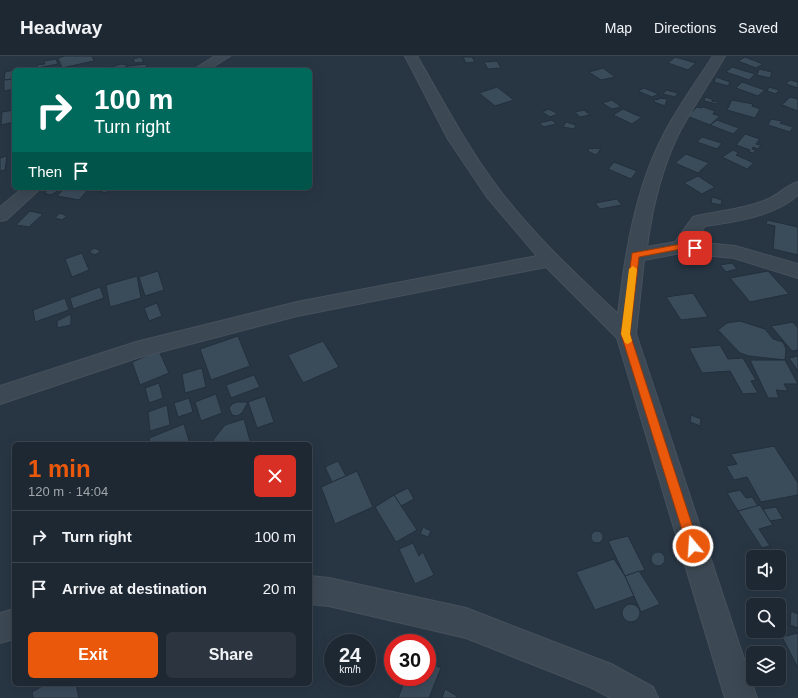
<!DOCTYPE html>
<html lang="en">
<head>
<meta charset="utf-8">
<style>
	:root { --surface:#1e2833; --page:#2b343f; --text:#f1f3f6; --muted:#a1a6ac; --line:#3c444e; --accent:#ea580c }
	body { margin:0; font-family:Helvetica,sans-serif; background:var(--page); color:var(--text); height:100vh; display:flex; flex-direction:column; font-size:15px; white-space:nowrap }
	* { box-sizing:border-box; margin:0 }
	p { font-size:13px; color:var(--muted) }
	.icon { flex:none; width:22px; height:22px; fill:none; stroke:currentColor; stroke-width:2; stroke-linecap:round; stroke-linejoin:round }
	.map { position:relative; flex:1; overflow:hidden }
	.side { position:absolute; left:12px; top:386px; width:300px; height:244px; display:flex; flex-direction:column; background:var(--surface); border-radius:6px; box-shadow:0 4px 16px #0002,0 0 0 1px var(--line) }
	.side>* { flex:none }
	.guide { position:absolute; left:12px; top:12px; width:300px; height:122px; border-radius:6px; box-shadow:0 4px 16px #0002,0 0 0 1px var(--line); background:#00695c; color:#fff; overflow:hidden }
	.buttons { position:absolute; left:746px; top:494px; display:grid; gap:8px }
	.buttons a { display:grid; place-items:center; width:40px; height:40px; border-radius:6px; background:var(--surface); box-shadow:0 4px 16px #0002,0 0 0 1px var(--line); font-size:20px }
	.speed { position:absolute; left:324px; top:578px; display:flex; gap:8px; font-size:20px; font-weight:700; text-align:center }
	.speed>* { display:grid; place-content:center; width:52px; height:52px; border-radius:50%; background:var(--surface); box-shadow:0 4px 16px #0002,0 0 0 1px var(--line); line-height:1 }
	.speed small { font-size:10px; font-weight:400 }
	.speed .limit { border:6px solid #d22; background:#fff; color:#111 }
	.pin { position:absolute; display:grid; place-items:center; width:34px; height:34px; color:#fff; margin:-17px; border-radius:8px; box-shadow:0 2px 6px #0006 }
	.me { position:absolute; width:44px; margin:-22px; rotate:342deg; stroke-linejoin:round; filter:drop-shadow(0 0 3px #0008) }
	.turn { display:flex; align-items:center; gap:14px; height:84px; padding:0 16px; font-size:18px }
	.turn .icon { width:52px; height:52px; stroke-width:2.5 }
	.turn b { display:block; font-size:28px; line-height:34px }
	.then { display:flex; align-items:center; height:38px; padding:0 16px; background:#0003; gap:8px; font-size:15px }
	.round { display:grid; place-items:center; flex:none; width:42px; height:42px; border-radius:6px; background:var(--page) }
	.overview { display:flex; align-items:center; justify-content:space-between; height:68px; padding:0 16px }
	h1 { font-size:24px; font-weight:600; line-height:30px; color:var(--accent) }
	.button { display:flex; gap:8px; margin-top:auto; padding:8px 16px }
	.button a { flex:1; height:46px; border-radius:6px; background:var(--accent); color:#fff; font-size:16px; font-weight:600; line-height:46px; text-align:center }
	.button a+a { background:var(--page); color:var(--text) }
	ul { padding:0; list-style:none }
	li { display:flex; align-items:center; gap:12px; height:52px; padding:0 16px; border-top:1px solid var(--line) }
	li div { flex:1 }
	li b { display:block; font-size:15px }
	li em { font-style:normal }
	header { display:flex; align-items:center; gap:24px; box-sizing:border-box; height:56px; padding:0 20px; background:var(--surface); border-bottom:1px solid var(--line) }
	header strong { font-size:19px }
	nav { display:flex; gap:22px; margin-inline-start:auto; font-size:14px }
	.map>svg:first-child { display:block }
	.building { fill:#3a4b5a; stroke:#232f3b }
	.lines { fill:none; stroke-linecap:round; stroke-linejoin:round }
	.minor-casing { stroke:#46515d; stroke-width:2 }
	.minor { fill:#3c4853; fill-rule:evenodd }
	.route { fill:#ea580c; stroke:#983908 }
	.slow { fill:#f59e0b }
</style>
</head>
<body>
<header>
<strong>Headway</strong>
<nav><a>Map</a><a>Directions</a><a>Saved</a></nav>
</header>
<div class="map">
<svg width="798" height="642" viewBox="0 0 798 642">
	<rect width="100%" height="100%" fill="#283644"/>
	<g class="building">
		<path d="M 65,0 L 92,0 L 94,5 L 62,12 L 58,2 Z"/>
		<path d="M 141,1 L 144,6 L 135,7 L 133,3 Z"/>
		<path d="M 463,1 L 472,1 L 475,6 L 466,7 Z"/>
		<path d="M 675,1 L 696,7 L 688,14 L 668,7 Z"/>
		<path d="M 745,1 L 763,8 L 756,12 L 738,5 Z"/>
		<path d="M 56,3 L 58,8 L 37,12 L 37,9 L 45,8 L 44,5 Z"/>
		<path d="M 497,5 L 501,12 L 488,13 L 484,6 Z"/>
		<path d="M 121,8 L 128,9 L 122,13 L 111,11 Z"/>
		<path d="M 147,8 L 145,14 L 127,14 L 128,10 Z"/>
		<path d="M 732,11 L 755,18 L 749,24 L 726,16 Z"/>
		<path d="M 23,12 L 23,14 L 14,14 L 14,23 L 4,24 L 5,16 Z"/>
		<path d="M 603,12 L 615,21 L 601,24 L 589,16 Z"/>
		<path d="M 759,13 L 772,16 L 770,22 L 757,19 Z"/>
		<path d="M 716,21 L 730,26 L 728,30 L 714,26 Z"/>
		<path d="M 14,23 L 14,33 L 4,35 L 4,24 Z"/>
		<path d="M 790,24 L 798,26 L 798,32 L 786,28 Z"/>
		<path d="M 742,26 L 765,34 L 758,40 L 736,32 Z"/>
		<path d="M 497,31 L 514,44 L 495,50 L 479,37 Z"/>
		<path d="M 769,31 L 779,34 L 776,38 L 767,35 Z"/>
		<path d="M 644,32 L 659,38 L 652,41 L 638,35 Z"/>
		<path d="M 666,34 L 678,37 L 675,41 L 663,38 Z"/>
		<path d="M 705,41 L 712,43 L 712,45 L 718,46 L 717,48 L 704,45 Z"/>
		<path d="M 790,41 L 798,43 L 798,55 L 782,49 Z"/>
		<path d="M 659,42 L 667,43 L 665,50 L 654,46 L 655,43 L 658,44 Z"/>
		<path d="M 612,44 L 621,51 L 612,53 L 602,47 Z"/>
		<path d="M 732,44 L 753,48 L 752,50 L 760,53 L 755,62 L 727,54 Z"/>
		<path d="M 697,51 L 701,52 L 703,51 L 715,55 L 713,58 L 720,60 L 710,69 L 687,60 Z"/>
		<path d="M 549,53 L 558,58 L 550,61 L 542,56 Z"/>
		<path d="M 623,53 L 636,59 L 642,61 L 632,68 L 613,59 Z"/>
		<path d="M 14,54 L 14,66 L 1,69 L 2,56 Z"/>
		<path d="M 584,54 L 590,59 L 580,61 L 575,56 Z"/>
		<path d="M 771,63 L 782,65 L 780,67 L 793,71 L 790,76 L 768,69 Z"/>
		<path d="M 552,64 L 556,68 L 544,71 L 539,67 Z"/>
		<path d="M 717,64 L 739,72 L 733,78 L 710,69 Z"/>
		<path d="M 566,66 L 576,69 L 574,73 L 563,71 Z"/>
		<path d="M 745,78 L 760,83 L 756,88 L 761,89 L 758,93 L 753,91 L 752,93 L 756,94 L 753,97 L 749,96 L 750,94 L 736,89 Z"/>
		<path d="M 702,81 L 722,87 L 717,93 L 697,86 Z"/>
		<path d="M 589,92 L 593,93 L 594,92 L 601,93 L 596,99 L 588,95 Z"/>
		<path d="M 733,94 L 739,97 L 736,99 L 754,107 L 747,113 L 722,101 Z"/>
		<path d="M 686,98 L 709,107 L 698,117 L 675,107 Z"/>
		<path d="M 7,100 L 5,114 L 0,115 L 0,102 Z"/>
		<path d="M 614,106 L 619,108 L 637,115 L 631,123 L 608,113 Z"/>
		<path d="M 698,120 L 715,131 L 702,138 L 684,127 Z"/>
		<path d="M 51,132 L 62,132 L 51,139 L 44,137 Z"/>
		<path d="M 65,132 L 69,132 L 87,135 L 79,144 L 57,140 Z"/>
		<path d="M 92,132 L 112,132 L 105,137 Z"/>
		<path d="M 712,141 L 722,144 L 721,149 L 711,147 Z"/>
		<path d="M 617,143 L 622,149 L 600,153 L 595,147 Z"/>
		<path d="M 30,155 L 43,158 L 29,171 L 16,169 Z"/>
		<path d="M 60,157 L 67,160 L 62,164 L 55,162 Z"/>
		<path d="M 767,164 L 798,171 L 798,199 L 773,193 L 775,170 L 766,168 Z"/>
		<path d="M 94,192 L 101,195 L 95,199 L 89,196 Z"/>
		<path d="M 82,197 L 89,214 L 72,221 L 65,203 Z"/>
		<path d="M 732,207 L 737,213 L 726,216 L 720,209 Z"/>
		<path d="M 158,215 L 164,234 L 145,240 L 139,221 Z"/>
		<path d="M 768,215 L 789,238 L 750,246 L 730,222 Z"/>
		<path d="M 137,220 L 141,242 L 110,251 L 106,229 Z"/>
		<path d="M 100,231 L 104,242 L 73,253 L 70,242 Z"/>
		<path d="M 693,237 L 708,261 L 681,264 L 666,241 Z"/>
		<path d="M 65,242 L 69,254 L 35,266 L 33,254 Z"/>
		<path d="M 157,247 L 162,260 L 149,265 L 144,252 Z"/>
		<path d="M 71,258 L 71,269 L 57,272 L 57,265 Z"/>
		<path d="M 740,265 L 765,273 L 773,283 L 783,286 L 786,293 L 785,304 L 749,300 L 740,297 L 718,274 L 727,267 Z"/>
		<path d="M 793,266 L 798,272 L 798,294 L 792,295 L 771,270 Z"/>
		<path d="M 238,280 L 250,310 L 211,324 L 200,293 Z"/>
		<path d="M 323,285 L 339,311 L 303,327 L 288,299 Z"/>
		<path d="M 720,289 L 728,303 L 743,302 L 756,324 L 751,325 L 758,337 L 743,338 L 730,315 L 702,317 L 689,292 Z"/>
		<path d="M 159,295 L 169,317 L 140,329 L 132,306 Z"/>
		<path d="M 798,300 L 798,315 L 789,302 Z"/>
		<path d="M 750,304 L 785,304 L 798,328 L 784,328 L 788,335 L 776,334 L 779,342 L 768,342 Z"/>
		<path d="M 202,312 L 206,331 L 185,337 L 182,318 Z"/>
		<path d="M 254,319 L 260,331 L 231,342 L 226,329 Z"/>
		<path d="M 159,327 L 163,342 L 149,347 L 145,332 Z"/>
		<path d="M 216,338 L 222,357 L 201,365 L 195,346 Z"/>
		<path d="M 265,340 L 274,366 L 257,372 L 248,346 Z"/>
		<path d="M 189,342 L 193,356 L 178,361 L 174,347 Z"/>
		<path d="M 237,346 L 248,346 L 242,357 L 237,360 L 232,359 L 229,352 L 232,348 Z"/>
		<path d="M 167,349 L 170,369 L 150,375 L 148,356 Z"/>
		<path d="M 691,359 L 701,363 L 700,370 L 690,366 Z"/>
		<path d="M 244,363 L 251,388 L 217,388 L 213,384 L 225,369 Z"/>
		<path d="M 184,368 L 190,388 L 150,388 L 149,382 Z"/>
		<path d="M 774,390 L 798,427 L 798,439 L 761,446 L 747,421 L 734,424 L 726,410 L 737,408 L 731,398 Z"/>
		<path d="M 338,405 L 346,420 L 332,426 L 325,411 Z"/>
		<path d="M 357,415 L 373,451 L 335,468 L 321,431 Z"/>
		<path d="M 408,432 L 414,443 L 401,450 L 394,439 Z"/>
		<path d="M 740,434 L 746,442 L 752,441 L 758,450 L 738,455 L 727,437 Z"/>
		<path d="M 394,439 L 417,474 L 396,486 L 375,451 Z"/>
		<path d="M 760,449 L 773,469 L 759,473 L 770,490 L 762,492 L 738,455 Z"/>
		<path d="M 776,451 L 783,463 L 770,465 L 763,453 Z"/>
		<path d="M 423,471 L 431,475 L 428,481 L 420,478 Z"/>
		<circle cx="597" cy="481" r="6"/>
		<path d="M 628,480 L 645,514 L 625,520 L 608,485 Z"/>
		<path d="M 413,487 L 419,500 L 423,496 L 434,519 L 415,528 L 399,493 Z"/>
		<circle cx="658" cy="503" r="7"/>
		<path d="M 614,503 L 625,520 L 634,540 L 595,554 L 576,516 Z"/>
		<path d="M 639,515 L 660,548 L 641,556 L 625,520 Z"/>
		<circle cx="631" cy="557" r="9"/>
		<path d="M 791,555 L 798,558 L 798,572 L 790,569 Z"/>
		<path d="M 798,577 L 798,612 L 782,581 Z"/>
		<path d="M 427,605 L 441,612 L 429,642 L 398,642 L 406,621 L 427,621 Z"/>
		<path d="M 46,628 L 76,628 L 79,642 L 33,642 L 32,636 Z"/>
		<path d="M 445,633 L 457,640 L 456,642 L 442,642 Z"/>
	</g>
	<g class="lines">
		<g class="minor-casing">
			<g id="minor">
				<path d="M 215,0 L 230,0 L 208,14 L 193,14 Z"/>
				<path d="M 405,0 L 417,0 C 443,45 467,91 498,132 C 533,179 576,218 618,258 C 625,198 635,134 663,80 C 677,52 696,27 713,0 L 725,0 C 710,26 692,52 678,79 C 661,114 652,153 647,191 L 675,186 L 693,161 C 717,155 742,154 766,144 C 778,140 786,129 798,126 L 798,139 C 775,160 735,166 705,170 L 694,186 L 735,190 L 798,208 L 798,222 L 734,202 L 681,197 L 644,204 L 636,278 L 757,642 L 725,642 L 617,282 L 546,211 L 297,260 L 137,302 L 0,348 L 0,330 L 136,286 L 297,246 L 537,200 L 487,141 L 448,83 Z"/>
				<path d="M 23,132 L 41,132 L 6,164 L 0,165 L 0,151 Z"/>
				<path d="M 310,520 L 329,522 L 466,552 L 611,608 L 653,631 L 658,642 L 611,642 L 590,631 L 466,582 L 329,550 L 310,548 Z"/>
				<path d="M 14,553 L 14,583 L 0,587 L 0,557 Z"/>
			</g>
		</g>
		<use href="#minor" class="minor"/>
	</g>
	<path class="route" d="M 681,188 L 695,190 L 699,192 L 695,195 L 681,193 L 639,201 L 630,278 L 699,490 L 697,494 L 693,496 L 689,494 L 687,490 L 621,278 L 632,197 Z"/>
	<path class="slow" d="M 633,210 L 637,213 L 630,278 L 632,285 L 628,288 L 625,287 L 621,278 L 629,213 Z"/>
</svg>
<div class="buttons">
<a><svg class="icon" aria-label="sound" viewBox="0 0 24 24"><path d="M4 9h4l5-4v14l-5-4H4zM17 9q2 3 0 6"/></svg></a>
<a><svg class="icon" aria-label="search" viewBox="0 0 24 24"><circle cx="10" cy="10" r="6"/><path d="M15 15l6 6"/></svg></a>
<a><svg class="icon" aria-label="layers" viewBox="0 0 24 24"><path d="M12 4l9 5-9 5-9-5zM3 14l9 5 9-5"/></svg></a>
</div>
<div class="speed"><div>24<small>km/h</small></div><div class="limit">30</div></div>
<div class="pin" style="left:695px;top:192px;background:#d93025"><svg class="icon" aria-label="arrive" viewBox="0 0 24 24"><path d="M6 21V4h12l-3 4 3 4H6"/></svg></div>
<svg class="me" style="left:693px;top:490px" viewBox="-20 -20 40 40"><circle r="17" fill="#ea580c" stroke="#fff" stroke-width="3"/><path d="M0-11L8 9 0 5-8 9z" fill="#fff"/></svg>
<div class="guide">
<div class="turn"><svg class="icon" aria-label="right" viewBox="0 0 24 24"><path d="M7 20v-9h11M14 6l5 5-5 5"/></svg><div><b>100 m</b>Turn right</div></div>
<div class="then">Then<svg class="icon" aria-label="arrive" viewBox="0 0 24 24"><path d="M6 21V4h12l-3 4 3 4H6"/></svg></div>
</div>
<section class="side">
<div class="overview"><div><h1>1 min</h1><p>120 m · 14:04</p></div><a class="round" style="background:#d93025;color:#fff"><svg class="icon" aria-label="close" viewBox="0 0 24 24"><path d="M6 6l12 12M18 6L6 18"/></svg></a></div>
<ul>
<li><svg class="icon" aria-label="right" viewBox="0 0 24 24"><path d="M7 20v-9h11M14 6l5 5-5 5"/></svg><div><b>Turn right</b></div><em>100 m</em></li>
<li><svg class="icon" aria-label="arrive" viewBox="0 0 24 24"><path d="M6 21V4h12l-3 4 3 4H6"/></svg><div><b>Arrive at destination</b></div><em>20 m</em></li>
</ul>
<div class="button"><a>Exit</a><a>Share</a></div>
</section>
</div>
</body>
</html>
